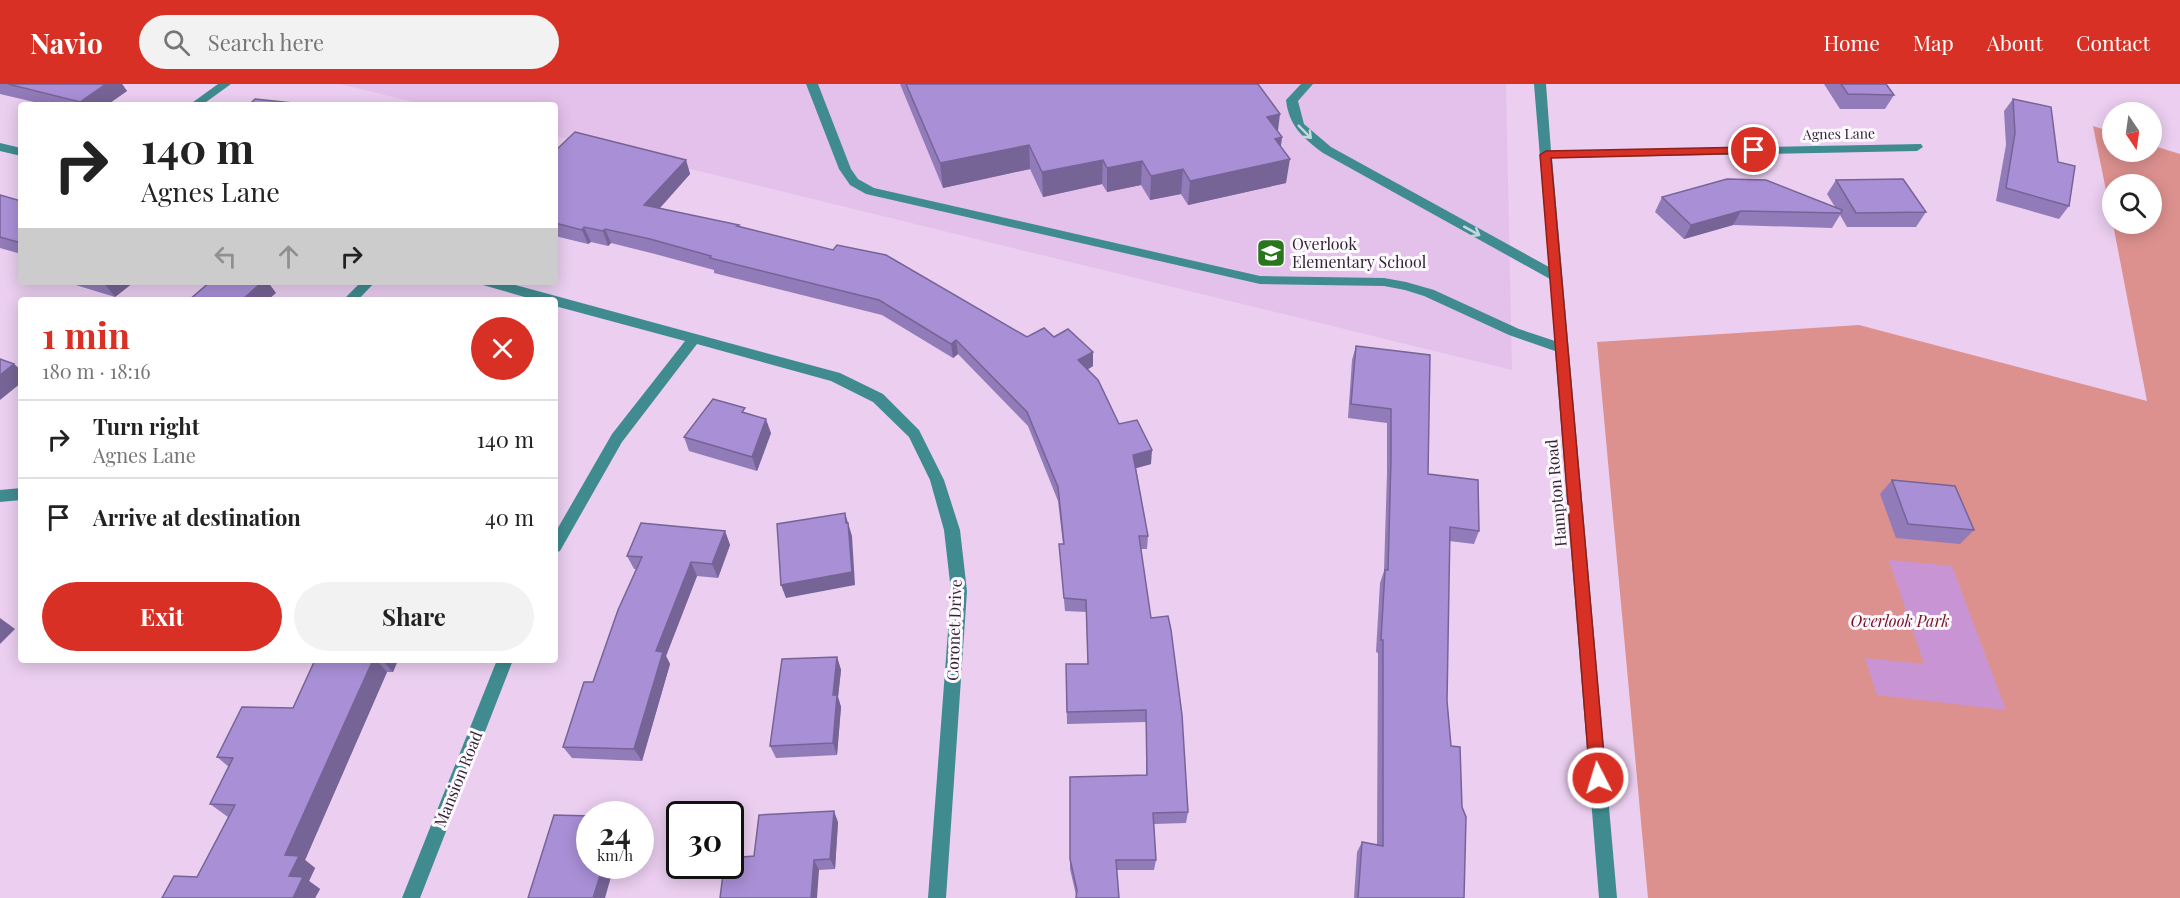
<!DOCTYPE html>
<html lang="en">
<head>
<meta charset="utf-8">
<style>
	:root { --surface:#fff; --page:#f2f2f2; --text:#222; --muted:#767676; --line:#e0e0e0; --accent:#d93025 }
	body { margin:0; font-family:"Playfair Display",serif; background:var(--page); color:var(--text); height:100vh; display:flex; flex-direction:column; font-size:22px; white-space:nowrap }
	* { box-sizing:border-box; margin:0 }
	p { font-size:20px; color:var(--muted) }
	.icon { flex:none; width:33px; height:33px; fill:none; stroke:currentColor; stroke-width:2; stroke-linecap:round; stroke-linejoin:round }
	.map { position:relative; flex:1; overflow:hidden }
	.details { position:absolute; left:18px; top:213px; width:540px; height:366px; display:flex; flex-direction:column; background:var(--surface); border-radius:6px; box-shadow:0 3px 15px #0003 }
	.details>* { flex:none }
	.guide { position:absolute; left:18px; top:18px; width:540px; height:183px; border-radius:6px; box-shadow:0 3px 15px #0003; background:#fff; color:var(--text); overflow:hidden }
	.needle { width:39px; rotate:167deg }
	.fabs { position:absolute; left:2102px; top:18px; display:grid; gap:12px }
	.fabs a { display:grid; place-items:center; width:60px; height:60px; border-radius:50%; background:var(--surface); box-shadow:0 3px 15px #0003; font-size:30px }
	.speed { position:absolute; left:576px; top:717px; display:flex; gap:12px; font-size:30px; font-weight:700; text-align:center }
	.speed>* { display:grid; place-content:center; width:78px; height:78px; border-radius:50%; background:var(--surface); box-shadow:0 3px 15px #0003; line-height:1 }
	.speed small { font-size:15px; font-weight:400 }
	.speed .limit { border:3px solid #111; border-radius:9px; background:#fff; color:#111 }
	.pin { position:absolute; display:grid; place-items:center; width:51px; height:51px; color:#fff; margin:-26px; border:3px solid #fff; border-radius:50%; box-shadow:0 2px 6px #0007 }
	.me { position:absolute; width:66px; margin:-33px; rotate:355deg; stroke-linejoin:round; filter:drop-shadow(0 0 4px #0008) }
	.turn { display:flex; align-items:center; gap:21px; height:126px; padding:0 24px; font-size:27px }
	.turn .icon { width:78px; height:78px; stroke-width:2.5 }
	.turn b { display:block; font-size:42px; line-height:51px }
	.lanes { display:flex; align-items:center; height:57px; padding:0 24px; background:#0003; justify-content:center; gap:30px; direction:ltr }
	.lanes .off { opacity:.35 }
	.round { display:grid; place-items:center; flex:none; width:63px; height:63px; border-radius:32px; background:var(--page) }
	.summary { display:flex; align-items:center; justify-content:space-between; height:102px; padding:0 24px }
	h1 { font-size:36px; font-weight:700; line-height:45px; color:var(--accent) }
	.primary-button { display:flex; gap:12px; margin-top:auto; padding:12px 24px }
	.primary-button a { flex:1; height:69px; border-radius:36px; background:var(--accent); color:#fff; font-size:24px; font-weight:700; line-height:69px; text-align:center }
	.primary-button a+a { background:var(--page); color:var(--text) }
	ul { padding:0; list-style:none }
	li { display:flex; align-items:center; gap:18px; height:78px; padding:0 24px; border-top:2px solid var(--line) }
	li div { flex:1 }
	li b { display:block; font-size:22px }
	li em { font-style:normal }
	header { display:flex; align-items:center; gap:36px; box-sizing:border-box; height:84px; padding:0 30px; background:var(--accent); color:#fff }
	header strong { font-size:28px }
	nav { display:flex; gap:33px; margin-inline-start:auto; font-size:21px }
	.search { width:420px; height:54px; background:var(--page); display:flex; align-items:center; gap:15px; box-sizing:border-box; padding:0 21px; border-radius:33px; color:var(--muted); font-size:22px }
	.map>svg:first-child { display:block }
	.built { fill:#e4c1ea }
	.green { fill:#dd918f }
	.water { fill:#c994d3 }
	.lines { fill:none; stroke-linecap:round; stroke-linejoin:round }
	.minor { fill:#408b90; fill-rule:evenodd }
	.wall { fill:#917bb8 }
	.shaded-wall { fill:#766496 }
	.building { fill:#a98fd6; stroke:#766496; stroke-width:1.5 }
	.oneway { stroke:#c5d7de }
	.route { fill:#d93025; stroke:#8d1f18; stroke-width:1.5 }
	.labels { text-anchor:middle; stroke-width:6; stroke-linejoin:round; paint-order:stroke }
	.far-street-label { font-size:14px; fill:#312633; stroke:#fef8ff }
	.poi-label { font-size:16px; fill:#312633; stroke:#fef8ff; text-anchor:start }
	.street-label { font-size:16px; fill:#312633; stroke:#fef8ff }
	.park-label { font-size:16px; font-style:italic; fill:#780f1e; stroke:#fef8ff }
</style>
</head>
<body>
<header>
<strong>Navio</strong>
<div class="search"><svg class="icon" aria-label="search" viewBox="0 0 24 24"><circle cx="10" cy="10" r="6"/><path d="M15 15l6 6"/></svg>Search here</div>
<nav><a>Home</a><a>Map</a><a>About</a><a>Contact</a></nav>
</header>
<div class="map">
<svg width="2180" height="814" viewBox="0 0 2180 814">
	<rect width="100%" height="100%" fill="#ebcef0"/>
	<path class="built" d="M 340,0 L 1506,0 L 1512,286 L 555,52 L 555,21 L 426,21 Z"/>
	<path class="green" d="M 2093,42 L 2112,48 L 2112,68 L 2151,68 L 2151,61 L 2180,70 L 2180,814 L 1648,814 L 1597,258 L 1859,241 L 2147,317 L 2113,140 L 2151,140 L 2151,100 L 2112,100 L 2112,136 Z"/>
	<path class="water" d="M 1889,476 L 1952,482 L 2006,626 L 1877,611 L 1865,574 L 1924,580 Z"/>
	<g class="lines">
		<g class="minor">
			<path d="M 218,0 L 231,0 L 202,21 L 189,21 Z"/>
			<path d="M 806,0 L 818,0 L 851,85 L 858,95 L 874,104 L 1260,192 L 1384,194 L 1406,198 L 1434,206 L 1519,245 L 1555,257 L 1550,195 L 1323,69 C 1303,54 1289,42 1286,16 L 1301,0 L 1313,0 L 1298,17 L 1304,40 L 1331,63 L 1549,183 L 1534,0 L 1546,0 L 1551,67 L 1921,60 L 1923,63 L 1917,67 L 1552,74 L 1617,814 L 1599,814 L 1555,267 L 1509,251 L 1424,212 L 1405,206 L 1384,202 L 1260,200 L 866,110 L 850,101 L 839,85 Z"/>
			<path d="M 0,59 L 21,64 L 21,72 L 0,67 Z"/>
			<path d="M 361,198 L 375,198 L 358,216 L 343,216 Z"/>
			<path d="M 482,198 L 504,198 L 840,289 L 883,310 L 919,346 L 944,396 L 960,446 L 967,507 L 946,814 L 928,814 L 951,507 L 944,446 L 930,396 L 909,353 L 873,318 L 831,297 L 697,260 L 622,358 L 560,467 L 555,469 L 555,449 L 612,350 L 685,257 L 555,222 L 555,216 L 535,216 L 483,201 Z"/>
			<path d="M 21,404 L 21,416 L 0,418 L 0,406 Z"/>
			<path d="M 497,576 L 513,576 L 420,814 L 402,814 Z"/>
		</g>
	</g>
	<g class="wall">
		<path d="M 0,0 L 122,0 L 127,7 L 107,21 L 47,21 L 0,10 Z"/>
		<path d="M 900,0 L 1258,0 L 1278,48 L 1282,53 L 1281,62 L 1286,99 L 1188,121 L 1181,110 L 1150,116 L 1141,101 L 1107,108 L 1102,100 L 1043,113 L 1030,85 L 943,104 Z"/>
		<path d="M 1824,0 L 1886,0 L 1894,11 L 1885,25 L 1840,25 Z"/>
		<path d="M 2013,15 L 2058,78 L 2069,122 L 2059,135 L 1996,117 L 2006,61 L 2004,27 Z"/>
		<path d="M 555,67 L 686,76 L 690,90 L 660,124 L 739,143 L 1027,253 L 1054,253 L 1093,282 L 1087,286 L 1119,340 L 1151,380 L 1136,384 L 1148,452 L 1147,465 L 1141,465 L 1151,534 L 1188,728 L 1186,739 L 1154,740 L 1156,776 L 1154,786 L 1117,786 L 1076,811 L 1070,785 L 1070,775 L 1146,691 L 1146,638 L 1067,640 L 1066,580 L 1088,580 L 1086,528 L 1065,527 L 1059,460 L 1063,460 L 1058,417 L 1028,342 L 958,270 L 953,274 L 882,231 L 714,189 L 714,186 L 655,170 L 611,159 L 608,162 L 591,158 L 588,160 L 555,152 Z"/>
		<path d="M 1836,96 L 1926,128 L 1916,143 L 1847,143 L 1840,131 L 1832,144 L 1733,141 L 1684,155 L 1655,128 L 1662,113 L 1835,123 L 1827,110 Z"/>
		<path d="M 0,111 L 21,117 L 21,170 L 0,164 Z"/>
		<path d="M 66,198 L 134,198 L 115,213 Z"/>
		<path d="M 1356,262 L 1428,390 L 1479,447 L 1474,460 L 1449,457 L 1447,617 L 1464,814 L 1354,814 L 1357,768 L 1362,758 L 1377,761 L 1378,569 L 1376,568 L 1380,499 L 1384,487 L 1387,389 L 1387,339 L 1348,334 L 1352,276 Z"/>
		<path d="M 747,330 L 771,349 L 757,387 L 689,367 L 684,353 Z"/>
		<path d="M 1892,396 L 1974,446 L 1960,460 L 1896,454 L 1880,410 Z"/>
		<path d="M 725,447 L 730,461 L 718,494 L 697,492 L 666,572 L 670,580 L 642,677 L 572,674 L 563,663 L 593,598 L 636,485 L 634,485 L 627,472 Z"/>
		<path d="M 837,573 L 841,586 L 838,613 L 841,623 L 837,671 L 776,674 L 770,662 Z"/>
		<path d="M 315,576 L 398,576 L 393,588 L 387,588 L 305,776 L 315,784 L 309,797 L 320,805 L 315,814 L 162,814 L 197,793 L 228,733 L 210,720 L 229,683 L 217,673 L 293,624 Z"/>
		<path d="M 838,738 L 835,785 L 819,786 L 754,772 Z"/>
	</g>
	<g class="shaded-wall">
		<path d="M 106,0 L 122,0 L 127,7 L 107,21 L 82,21 L 80,18 Z"/>
		<path d="M 1280,30 L 1277,55 L 1282,53 L 1278,78 L 1290,75 L 1286,99 L 1188,121 L 1190,97 L 1267,33 Z"/>
		<path d="M 1029,61 L 1030,85 L 943,104 L 940,79 Z"/>
		<path d="M 686,76 L 690,90 L 650,135 L 644,121 Z"/>
		<path d="M 1103,76 L 1102,100 L 1043,113 L 1042,88 Z"/>
		<path d="M 1142,77 L 1141,101 L 1107,108 L 1107,84 Z"/>
		<path d="M 1183,85 L 1181,110 L 1150,116 L 1151,92 Z"/>
		<path d="M 1741,127 L 1733,141 L 1684,155 L 1691,141 Z"/>
		<path d="M 584,143 L 591,158 L 588,160 L 582,146 Z"/>
		<path d="M 605,145 L 611,159 L 608,162 L 603,147 Z"/>
		<path d="M 103,198 L 134,198 L 115,213 Z"/>
		<path d="M 262,198 L 268,198 L 276,209 L 268,216 L 242,216 Z"/>
		<path d="M 956,256 L 958,270 L 953,274 L 951,260 Z"/>
		<path d="M 1093,268 L 1093,282 L 1078,291 L 1078,276 Z"/>
		<path d="M 14,280 L 21,286 L 21,299 L 0,316 L 0,291 Z"/>
		<path d="M 555,309 L 558,315 L 555,319 Z"/>
		<path d="M 766,335 L 771,349 L 757,387 L 752,373 Z"/>
		<path d="M 1152,366 L 1151,380 L 1133,385 L 1133,371 Z"/>
		<path d="M 845,429 L 852,452 L 855,501 L 786,514 L 781,501 L 846,439 Z"/>
		<path d="M 725,447 L 730,461 L 718,494 L 712,480 Z"/>
		<path d="M 691,478 L 697,492 L 666,572 L 670,580 L 642,677 L 634,665 L 656,567 Z"/>
		<path d="M 0,534 L 15,545 L 0,560 Z"/>
		<path d="M 837,573 L 841,586 L 838,613 L 841,623 L 837,671 L 833,659 L 833,611 Z"/>
		<path d="M 373,576 L 376,576 L 387,588 L 305,776 L 315,784 L 309,797 L 320,805 L 315,814 L 293,814 L 285,771 Z"/>
		<path d="M 382,576 L 398,576 L 393,588 Z"/>
		<path d="M 834,727 L 838,738 L 835,785 L 830,775 Z"/>
		<path d="M 814,776 L 819,786 L 817,814 L 811,814 Z"/>
		<path d="M 603,782 L 614,782 L 605,814 L 593,814 Z"/>
	</g>
	<g class="building">
		<path d="M 8,0 L 106,0 L 80,18 Z"/>
		<path d="M 906,0 L 1258,0 L 1280,30 L 1267,33 L 1282,53 L 1275,55 L 1290,75 L 1190,97 L 1183,85 L 1151,92 L 1142,77 L 1107,84 L 1103,76 L 1042,88 L 1029,61 L 940,79 Z"/>
		<path d="M 1841,0 L 1886,0 L 1894,11 L 1848,10 Z"/>
		<path d="M 255,15 L 312,21 L 249,21 Z"/>
		<path d="M 2013,15 L 2051,23 L 2058,78 L 2075,82 L 2069,122 L 2006,104 L 2015,49 Z"/>
		<path d="M 575,48 L 686,76 L 644,121 L 739,141 L 737,142 L 833,166 L 837,161 L 886,171 L 1027,253 L 1044,244 L 1054,253 L 1068,245 L 1093,268 L 1078,276 L 1098,296 L 1119,340 L 1137,336 L 1152,366 L 1133,371 L 1148,452 L 1139,452 L 1151,534 L 1168,532 L 1171,546 L 1182,631 L 1188,728 L 1153,729 L 1156,776 L 1116,776 L 1119,814 L 1076,814 L 1077,806 L 1070,775 L 1070,693 L 1147,691 L 1146,626 L 1067,628 L 1066,580 L 1088,580 L 1086,516 L 1064,514 L 1059,460 L 1064,460 L 1058,403 L 1027,328 L 956,256 L 951,260 L 879,216 L 710,174 L 711,172 L 650,155 L 605,145 L 603,147 L 584,143 L 582,146 L 555,139 L 555,67 Z"/>
		<path d="M 1727,95 L 1766,96 L 1842,126 L 1841,129 L 1741,127 L 1691,141 L 1662,113 Z"/>
		<path d="M 1903,95 L 1926,128 L 1856,129 L 1836,96 Z"/>
		<path d="M 0,111 L 21,117 L 21,159 L 0,153 Z"/>
		<path d="M 210,198 L 262,198 L 242,216 L 189,216 Z"/>
		<path d="M 1356,262 L 1430,271 L 1428,390 L 1478,396 L 1479,447 L 1450,443 L 1447,617 L 1451,662 L 1460,663 L 1462,723 L 1466,733 L 1464,814 L 1358,814 L 1362,758 L 1383,762 L 1383,556 L 1381,556 L 1385,486 L 1388,486 L 1391,375 L 1391,325 L 1351,320 Z"/>
		<path d="M 0,275 L 14,280 L 0,291 Z"/>
		<path d="M 713,315 L 745,324 L 742,328 L 766,335 L 752,373 L 684,353 Z"/>
		<path d="M 1892,396 L 1955,402 L 1974,446 L 1908,440 Z"/>
		<path d="M 845,429 L 846,439 L 848,439 L 852,488 L 781,501 L 777,440 Z"/>
		<path d="M 641,439 L 725,447 L 712,480 L 691,478 L 656,567 L 663,568 L 634,665 L 563,663 L 584,598 L 593,598 L 618,526 L 642,473 L 627,472 Z"/>
		<path d="M 837,573 L 833,611 L 837,611 L 833,659 L 770,662 L 782,575 Z"/>
		<path d="M 315,576 L 373,576 L 285,771 L 299,772 L 289,792 L 303,793 L 293,814 L 162,814 L 174,792 L 197,793 L 235,721 L 210,720 L 233,674 L 217,673 L 242,623 L 293,624 Z"/>
		<path d="M 834,727 L 830,775 L 814,776 L 811,814 L 720,814 L 724,782 L 730,782 L 730,774 L 754,772 L 759,731 Z"/>
		<path d="M 554,731 L 590,732 L 590,782 L 603,782 L 593,814 L 528,814 Z"/>
	</g>
	<defs><path id="oneway-shaft" d="M-6 0H5M1.5-3L5.5 0L1.5 3" fill="none" stroke-width="1.6" stroke-linecap="round" stroke-linejoin="round" transform="scale(1.5)"/></defs>
	<g class="oneway">
		<use href="#oneway-shaft" transform="translate(1305 48) rotate(45)"/>
		<use href="#oneway-shaft" transform="translate(1472 147) rotate(29)"/>
	</g>
	<path class="route" d="M 1754,63 L 1758,64 L 1758,69 L 1551,74 L 1606,694 L 1604,700 L 1598,702 L 1593,700 L 1590,694 L 1540,71 L 1546,67 Z"/>
	<defs>
		<g id="school-square" transform="scale(1.5)"><rect x="-9" y="-9" width="18" height="18" rx="4" fill="#2a761d" stroke="#fef8ff"/><path d="M0-5L7-2L0 1L-7-2ZM-4 1L0 2.5L4 1V4Q0 6-4 4Z" fill="#fff"/></g>
	</defs>
	<g fill-rule="evenodd">
		<use href="#school-square" x="1271" y="169"/>
	</g>
	<g class="labels">
		<g class="far-street-label">
			<text transform="translate(1839 50) rotate(-1)" y="5">Agnes Lane</text>
		</g>
		<g class="poi-label">
			<text x="1292" y="166">Overlook<tspan x="1292" dy="18">Elementary School</tspan></text>
		</g>
		<g class="street-label">
			<text transform="translate(1556 409) rotate(-95)" y="6">Hampton Road</text>
			<text transform="translate(954 546) rotate(-88)" y="6">Coronet Drive</text>
			<text transform="translate(458 695) rotate(-68)" y="6">Mansion Road</text>
		</g>
		<g class="park-label">
			<text x="1900" y="543">Overlook Park</text>
		</g>
	</g>
</svg>
<div class="fabs">
<a><svg class="needle" viewBox="-14 -14 28 28"><path d="M0-13l5 13h-10z" fill="#e53935"/><path d="M0 13l5-13h-10z" fill="#767676"/></svg></a>
<a><svg class="icon" aria-label="search" viewBox="0 0 24 24"><circle cx="10" cy="10" r="6"/><path d="M15 15l6 6"/></svg></a>
</div>
<div class="speed"><div>24<small>km/h</small></div><div class="limit">30</div></div>
<div class="pin" style="left:1754px;top:66px;background:#d93025"><svg class="icon" aria-label="arrive" viewBox="0 0 24 24"><path d="M6 21V4h12l-3 4 3 4H6"/></svg></div>
<svg class="me" style="left:1598px;top:694px" viewBox="-20 -20 40 40"><circle r="17" fill="#d93025" stroke="#fff" stroke-width="3"/><path d="M0-11L8 9 0 5-8 9z" fill="#fff"/></svg>
<div class="guide">
<div class="turn"><svg class="icon" aria-label="right" viewBox="0 0 24 24"><path d="M7 20v-9h11M14 6l5 5-5 5"/></svg><div><b>140 m</b>Agnes Lane</div></div>
<div class="lanes"><svg class="icon off" aria-label="left" viewBox="0 0 24 24"><path d="M17 20v-9H6M10 6l-5 5 5 5"/></svg><svg class="icon off" aria-label="ahead" viewBox="0 0 24 24"><path d="M12 20V5M6 11l6-6 6 6"/></svg><svg class="icon" aria-label="right" viewBox="0 0 24 24"><path d="M7 20v-9h11M14 6l5 5-5 5"/></svg></div>
</div>
<section class="details">
<div class="summary"><div><h1>1 min</h1><p>180 m · 18:16</p></div><a class="round" style="background:#d93025;color:#fff"><svg class="icon" aria-label="close" viewBox="0 0 24 24"><path d="M6 6l12 12M18 6L6 18"/></svg></a></div>
<ul>
<li><svg class="icon" aria-label="right" viewBox="0 0 24 24"><path d="M7 20v-9h11M14 6l5 5-5 5"/></svg><div><b>Turn right</b><p>Agnes Lane</p></div><em>140 m</em></li>
<li><svg class="icon" aria-label="arrive" viewBox="0 0 24 24"><path d="M6 21V4h12l-3 4 3 4H6"/></svg><div><b>Arrive at destination</b></div><em>40 m</em></li>
</ul>
<div class="primary-button"><a>Exit</a><a>Share</a></div>
</section>
</div>
</body>
</html>
